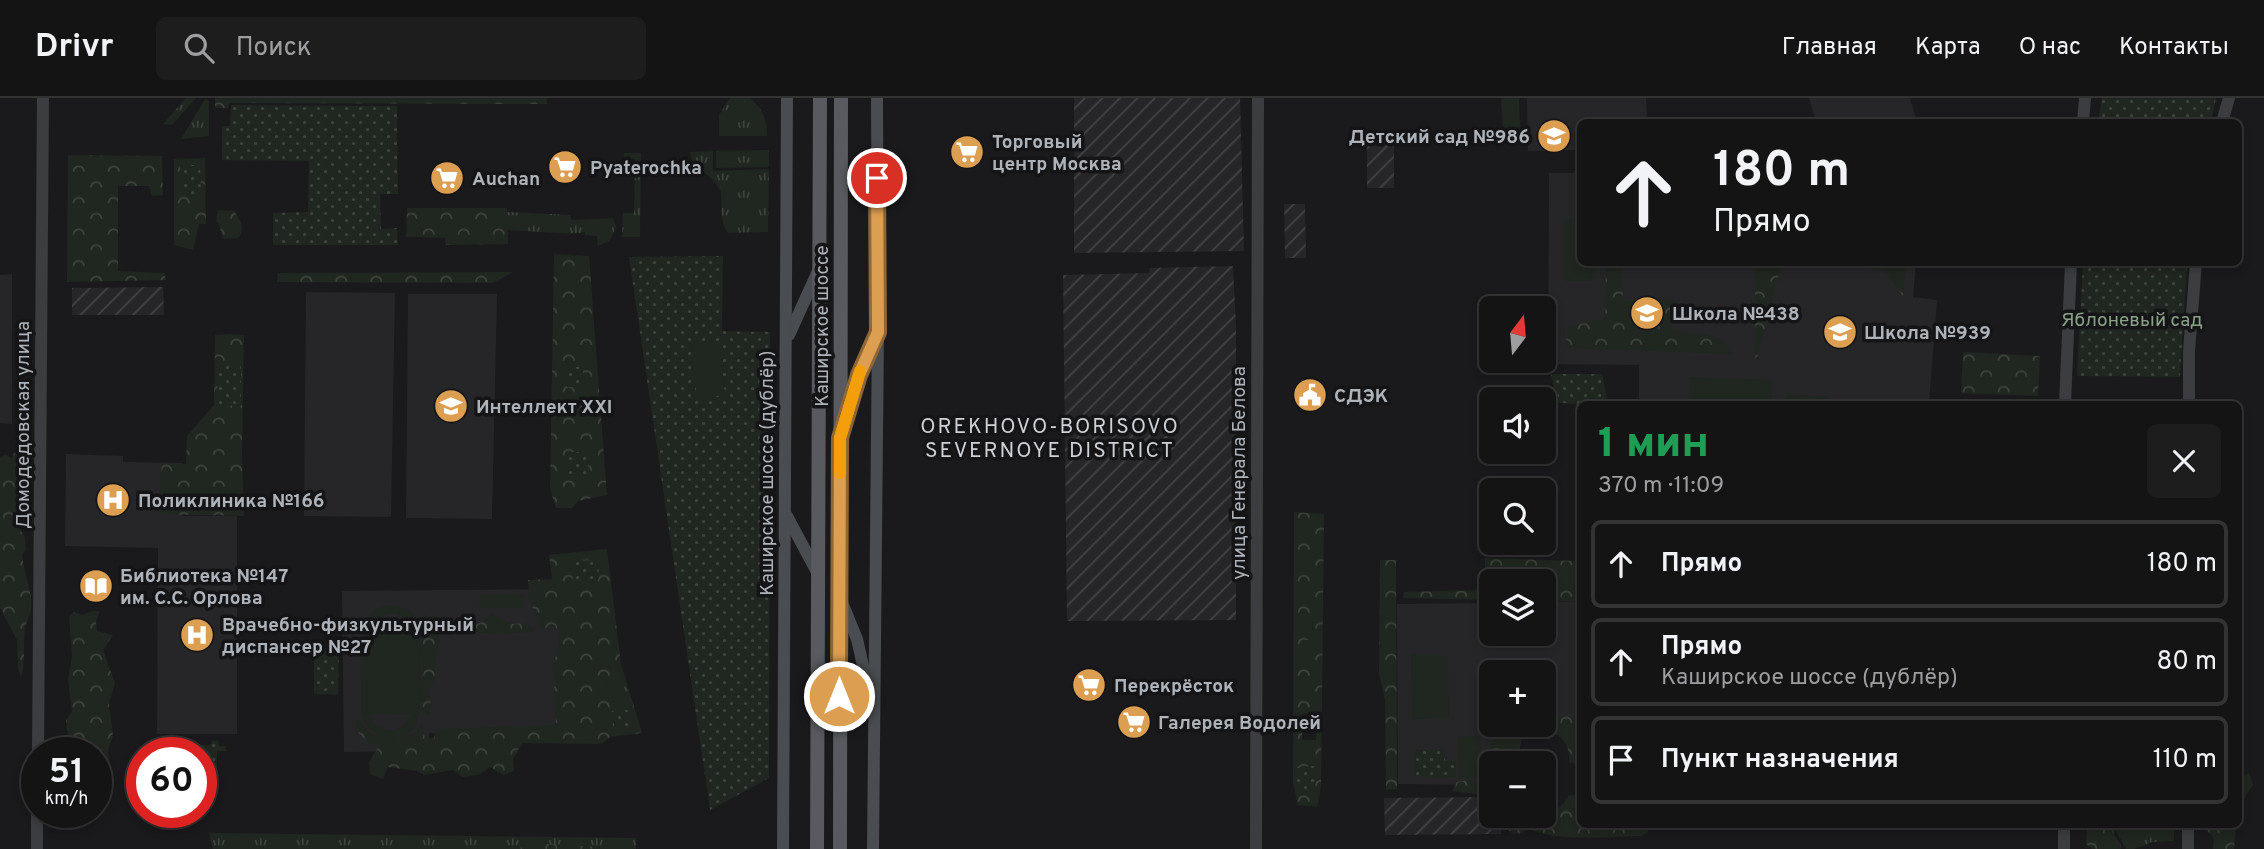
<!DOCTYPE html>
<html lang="ru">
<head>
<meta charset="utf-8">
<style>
	:root { --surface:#141415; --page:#1d1d1e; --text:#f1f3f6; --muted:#9d9ea0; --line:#333334 }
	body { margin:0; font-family:Overpass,sans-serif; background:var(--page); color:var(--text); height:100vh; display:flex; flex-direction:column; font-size:26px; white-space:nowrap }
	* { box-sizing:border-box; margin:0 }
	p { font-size:23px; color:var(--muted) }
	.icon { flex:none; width:38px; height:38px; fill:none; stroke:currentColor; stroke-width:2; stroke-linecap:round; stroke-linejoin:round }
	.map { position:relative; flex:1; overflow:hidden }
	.side { position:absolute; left:1577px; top:303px; width:665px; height:427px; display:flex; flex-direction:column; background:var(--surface); border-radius:10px; box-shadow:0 4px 10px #0003,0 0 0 2px var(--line) }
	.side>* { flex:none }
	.hud { position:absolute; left:1577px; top:21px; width:665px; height:147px; border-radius:10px; box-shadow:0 4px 10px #0003,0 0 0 2px var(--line); background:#141415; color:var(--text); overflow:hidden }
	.needle { width:46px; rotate:16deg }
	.buttons { position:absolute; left:1479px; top:198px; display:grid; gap:14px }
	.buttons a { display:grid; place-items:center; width:77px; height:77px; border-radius:10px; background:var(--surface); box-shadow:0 4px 10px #0003,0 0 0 2px var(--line); font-size:35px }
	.speed { position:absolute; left:21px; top:639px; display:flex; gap:14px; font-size:35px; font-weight:700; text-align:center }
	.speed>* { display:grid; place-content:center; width:91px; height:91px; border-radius:50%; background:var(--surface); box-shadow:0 4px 10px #0003,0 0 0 2px var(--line); line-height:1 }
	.speed small { font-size:18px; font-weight:400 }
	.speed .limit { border:10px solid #d22; background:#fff; color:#111 }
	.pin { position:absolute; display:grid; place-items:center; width:60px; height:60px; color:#fff; margin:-30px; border:4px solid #fff; border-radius:50%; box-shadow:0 2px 7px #0007 }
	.me { position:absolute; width:77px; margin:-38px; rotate:0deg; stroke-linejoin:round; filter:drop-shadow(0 0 5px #0008) }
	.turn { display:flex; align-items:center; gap:24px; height:147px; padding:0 21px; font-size:32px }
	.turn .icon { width:91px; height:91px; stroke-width:2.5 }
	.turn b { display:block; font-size:49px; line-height:60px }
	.round { display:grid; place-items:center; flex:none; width:74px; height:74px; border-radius:10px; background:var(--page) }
	.overview { display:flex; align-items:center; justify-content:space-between; height:119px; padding:0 21px }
	h1 { font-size:42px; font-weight:800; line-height:52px; color:#1e9e55 }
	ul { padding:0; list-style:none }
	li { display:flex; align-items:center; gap:21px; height:88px; margin:0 14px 10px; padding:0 7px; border:4px solid var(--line); border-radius:10px }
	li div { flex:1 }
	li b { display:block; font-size:26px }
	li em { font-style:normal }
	header { display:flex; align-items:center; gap:42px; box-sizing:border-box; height:98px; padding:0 35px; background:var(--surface); border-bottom:2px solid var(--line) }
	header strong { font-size:33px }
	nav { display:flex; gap:38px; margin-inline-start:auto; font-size:24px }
	.search { width:490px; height:63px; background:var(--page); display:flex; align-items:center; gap:18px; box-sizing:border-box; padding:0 24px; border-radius:10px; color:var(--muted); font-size:26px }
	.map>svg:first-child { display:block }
	.built { fill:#262628; fill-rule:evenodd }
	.industrial { fill:url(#industrial-furrows) }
	.grass { fill:url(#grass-tufts) }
	.forest { fill:url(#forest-crowns); fill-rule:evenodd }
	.park { fill:url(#park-dots) }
	.garden { fill:#202620; fill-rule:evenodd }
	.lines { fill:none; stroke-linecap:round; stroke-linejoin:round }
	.tertiary { stroke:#3b3d40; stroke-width:12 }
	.secondary { stroke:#494c50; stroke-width:12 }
	.primary { stroke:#585a5f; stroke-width:14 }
	.route-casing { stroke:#8f6735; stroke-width:18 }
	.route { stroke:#dc9f51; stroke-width:12 }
	.slow { stroke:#f59e0b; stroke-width:12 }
	.labels { text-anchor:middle; stroke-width:7; stroke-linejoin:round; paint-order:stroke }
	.poi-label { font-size:19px; font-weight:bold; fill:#aeb3b9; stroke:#151517; text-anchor:start }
	.park-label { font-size:19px; fill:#89a287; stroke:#151517 }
	.street-label { font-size:19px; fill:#aeb3b9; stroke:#151517 }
	.neighbourhood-label { font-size:21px; letter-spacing:2px; fill:#ced1d6; stroke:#151517 }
</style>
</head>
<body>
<header>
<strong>Drivr</strong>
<div class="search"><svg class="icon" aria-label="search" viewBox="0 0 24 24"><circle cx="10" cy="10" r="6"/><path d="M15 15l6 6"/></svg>Поиск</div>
<nav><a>Главная</a><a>Карта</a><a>О нас</a><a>Контакты</a></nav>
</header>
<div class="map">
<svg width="2264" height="751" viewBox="0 0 2264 751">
	<defs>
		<pattern id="industrial-furrows" width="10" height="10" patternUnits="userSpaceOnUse" patternTransform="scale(1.75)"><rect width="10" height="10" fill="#262628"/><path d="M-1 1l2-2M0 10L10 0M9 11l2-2" fill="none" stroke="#434345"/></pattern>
		<pattern id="grass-tufts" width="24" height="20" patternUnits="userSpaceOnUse" patternTransform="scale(1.75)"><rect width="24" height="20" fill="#202620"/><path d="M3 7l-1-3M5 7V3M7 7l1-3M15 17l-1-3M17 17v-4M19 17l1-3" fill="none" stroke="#3e433e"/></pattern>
		<pattern id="forest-crowns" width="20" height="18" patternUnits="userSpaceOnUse" patternTransform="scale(1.75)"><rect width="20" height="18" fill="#202620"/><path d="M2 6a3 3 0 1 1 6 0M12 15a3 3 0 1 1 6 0" fill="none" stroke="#3e433e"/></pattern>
		<pattern id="park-dots" width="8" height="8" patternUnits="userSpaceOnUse" patternTransform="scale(1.75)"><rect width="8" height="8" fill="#202620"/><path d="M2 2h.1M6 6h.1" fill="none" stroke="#3e433e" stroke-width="1.8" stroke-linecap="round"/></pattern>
	</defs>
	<rect width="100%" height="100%" fill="#1a1a1c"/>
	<g class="built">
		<path d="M 1527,0 L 1646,0 L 1647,24 L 1580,24 L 1580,52 L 1528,53 Z"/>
		<path d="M 1809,0 L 1910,0 L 1917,24 L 1816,24 Z"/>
		<path d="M 1549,75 L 1580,75 L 1580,164 L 1916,165 L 1913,199 L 1937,202 L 1929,306 L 1639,306 L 1639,267 L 1548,266 Z"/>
		<path d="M 12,176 L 12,326 L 0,325 L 0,177 Z"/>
		<path d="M 306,194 L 395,195 L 391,419 L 304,418 Z"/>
		<path d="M 408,196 L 497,196 L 492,421 L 406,420 Z"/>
		<path d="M 66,356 L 123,358 L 123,364 L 183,365 L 183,418 L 237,418 L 237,636 L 157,636 L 158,450 L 65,448 Z"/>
		<path d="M 574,491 L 597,636 L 429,635 L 429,653 L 344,654 L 342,493 Z"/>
		<path d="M 1544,504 L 1580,504 L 1580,637 L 1522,636 L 1518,665 L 1491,665 L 1491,687 L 1398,686 L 1397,506 L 1491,505 L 1491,536 L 1544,536 ZM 1491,574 L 1544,574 L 1544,626 L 1491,626 Z"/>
	</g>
	<g class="industrial">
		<path d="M 1074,0 L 1240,0 L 1244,153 L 1074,155 Z"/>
		<rect x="1367" y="42" width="27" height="48"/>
		<path d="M 1284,106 L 1305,106 L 1306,160 L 1285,160 Z"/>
		<path d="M 1233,168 L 1236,229 L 1236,522 L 1067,523 L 1063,177 L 1149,175 L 1150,170 Z"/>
		<path d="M 163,189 L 164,217 L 72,217 L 72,190 Z"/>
		<path d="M 1491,699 L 1491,718 L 1501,718 L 1501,736 L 1385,737 L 1384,700 Z"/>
	</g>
	<g class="grass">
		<path d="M 186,0 L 196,0 L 172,27 L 163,26 Z"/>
		<path d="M 730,0 L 750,0 C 763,12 767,20 767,38 L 719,38 L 719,17 Z"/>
		<path d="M 205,1 L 209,3 L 209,38 L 181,41 Z"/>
		<path d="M 769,52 L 769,69 L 716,70 L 716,53 Z"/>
		<path d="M 713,53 L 713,73 L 769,71 L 768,134 L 728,135 C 719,122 722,109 721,93 C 717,88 712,80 706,76 C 696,68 692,68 690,54 Z"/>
		<path d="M 624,55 L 641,55 L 640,139 L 622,139 L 623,115 L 634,115 L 635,61 L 624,60 Z"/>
		<path d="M 507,114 L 570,117 L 572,122 L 613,120 L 616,128 L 610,143 L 598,148 L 597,138 L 585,137 L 585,134 L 574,136 L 507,132 Z"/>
		<path d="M 2107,726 L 2174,726 L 2174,743 L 2152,744 L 2134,751 L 2126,751 L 2114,729 Z"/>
		<path d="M 209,735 L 636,740 L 636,751 L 213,751 Z"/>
	</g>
	<g class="forest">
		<path d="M 215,0 L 547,0 L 547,6 L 229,5 L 228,10 L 215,10 Z"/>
		<path d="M 68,57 L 162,58 L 163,97 L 152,98 L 149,88 L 118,88 L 118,173 L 164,175 L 166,182 L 67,184 Z"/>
		<path d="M 205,60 L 206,126 L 199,126 L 193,152 L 174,147 L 174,61 Z"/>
		<path d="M 407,110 L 507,110 L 508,146 L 446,147 L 445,140 L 406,139 Z"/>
		<path d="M 218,112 L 234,113 C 241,122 245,130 239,140 L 223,141 L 219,126 L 216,123 Z"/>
		<path d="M 554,156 L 589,158 L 607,397 L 578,403 L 572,410 L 556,410 L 550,391 Z"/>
		<path d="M 1622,164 L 1623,203 L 1675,202 L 1671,232 L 1719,239 L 1734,256 L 1566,250 L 1567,229 L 1605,220 L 1606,165 Z"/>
		<path d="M 1755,165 L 1782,165 L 1755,268 Z"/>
		<path d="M 1838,165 L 1906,165 L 1903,198 L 1884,173 Z"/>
		<path d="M 513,174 L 493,185 L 277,184 L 278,175 Z"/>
		<path d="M 231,236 L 244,237 L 242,358 L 244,418 L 158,416 L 162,366 L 186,366 L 187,338 L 214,307 L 215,237 Z"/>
		<path d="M 1963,254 L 2040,258 L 2038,298 L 1961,295 Z"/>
		<path d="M 25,347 L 26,361 L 21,371 L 24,393 L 21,398 L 23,410 L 20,415 L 19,430 L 25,439 L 26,452 L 22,456 C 23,471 29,485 31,500 C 33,516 27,519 25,531 C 23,545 26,567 21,580 L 18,570 L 17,542 L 0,510 L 0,359 L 6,357 L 12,360 L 14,355 Z"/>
		<path d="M 1294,414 L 1324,416 L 1321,690 L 1317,709 L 1298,707 L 1293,684 ZM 1316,615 L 1316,642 L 1302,642 L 1302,616 Z"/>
		<path d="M 607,451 L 621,566 L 642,635 L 610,639 L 602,646 L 522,645 L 513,661 L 514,673 L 503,677 L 490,669 L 481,676 L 463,679 L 453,672 L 425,677 L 417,673 L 388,669 L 383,681 L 370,676 L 369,665 L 378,648 L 368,645 L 355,631 L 357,620 C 362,626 367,634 373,636 C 391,645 412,643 422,625 L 425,641 L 434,640 L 435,631 L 556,627 L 553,565 C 559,555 560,539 555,527 L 541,531 L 529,500 L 528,482 L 552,481 L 549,457 Z"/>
		<path d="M 1485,460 L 1580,463 L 1580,504 L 1544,503 L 1544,483 L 1491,483 L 1491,502 L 1403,500 L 1404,494 L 1485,492 Z"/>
		<path d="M 1380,462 L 1396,462 L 1397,691 L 1386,692 L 1385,602 L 1379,574 Z"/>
		<path d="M 92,513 L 100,513 L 96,524 L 97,533 L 113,537 L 103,552 L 115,585 L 109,605 L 113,638 L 108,652 L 111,683 L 103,676 L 96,678 L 96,654 L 70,654 L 66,622 L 72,613 L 68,582 L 72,558 L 69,519 L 74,514 L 82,517 Z"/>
		<path d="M 493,515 L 512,526 L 529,525 L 534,531 L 532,534 L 499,536 L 439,532 C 439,550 433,565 435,582 L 428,592 L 431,608 L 429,618 L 422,615 L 418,593 L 424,575 L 421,554 L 424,517 L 478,526 Z"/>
		<path d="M 1566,618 L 1580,620 L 1580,667 L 1569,664 C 1571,648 1562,639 1549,631 L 1551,620 Z"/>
		<path d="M 1489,622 L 1491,626 L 1506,627 L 1521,639 L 1516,665 L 1491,665 L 1491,691 L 1477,696 L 1452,693 L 1457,684 L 1468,682 L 1483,683 L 1488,675 L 1483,657 L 1490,649 L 1493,640 L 1481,631 Z"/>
		<path d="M 2249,675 L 2253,687 L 2242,703 L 2238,718 L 2238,680 Z"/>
		<path d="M 1569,697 L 1578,697 L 1577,714 L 1580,714 L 1580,726 L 1648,726 L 1648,734 L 1641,738 C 1609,738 1559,745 1530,731 L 1531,728 L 1520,736 L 1511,735 L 1504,726 L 1506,718 L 1544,718 L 1544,712 C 1556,715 1563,708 1569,697 Z"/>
		<path d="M 2092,726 L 2097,732 L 2113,730 L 2114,737 L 2121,747 L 2120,751 L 2092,751 L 2086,746 L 2087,732 Z"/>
		<path d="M 2202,726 L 2236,726 L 2234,751 L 2213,751 L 2214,741 Z"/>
		<path d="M 532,745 L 596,749 L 601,751 L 518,751 Z"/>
	</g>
	<g class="park">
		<path d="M 2102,0 L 2216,0 L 2211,24 L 2098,24 Z"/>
		<path d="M 231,7 L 397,8 L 398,96 L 380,96 L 381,131 L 397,130 L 398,147 L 273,147 L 273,115 L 308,114 L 309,63 L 222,62 L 222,28 L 230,28 Z"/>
		<path d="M 180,67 L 200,67 L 201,98 L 180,97 Z"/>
		<path d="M 723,158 L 722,233 L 770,234 L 769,680 L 710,712 L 629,159 Z"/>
		<path d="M 2083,165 L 2187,165 L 2180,279 L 2077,278 Z"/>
		<path d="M 218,266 L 241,266 L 241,308 L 217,307 Z"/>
		<path d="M 567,269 L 583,269 L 583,290 L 567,289 Z"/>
		<path d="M 1555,276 L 1602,276 L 1608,306 L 1580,306 L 1580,341 L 1576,306 L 1548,304 L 1554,289 L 1551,277 Z"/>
		<path d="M 588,354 L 588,380 L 568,380 L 568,354 Z"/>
		<path d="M 598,462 L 599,481 L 573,483 L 572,463 Z"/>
		<path d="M 314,550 L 339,550 L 338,597 L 314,596 Z"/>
		<path d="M 629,612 L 630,629 L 613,630 L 612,613 Z"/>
		<path d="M 212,642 L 218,643 L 219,648 L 226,648 L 226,653 L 217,653 L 217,675 L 204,675 L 204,664 L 201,663 L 201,654 L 181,654 L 181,647 L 211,647 Z"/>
		<path d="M 1444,651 L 1445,663 L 1456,663 L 1456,679 L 1414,680 L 1414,652 Z"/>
		<path d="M 1315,668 L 1315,691 L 1296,692 L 1296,669 Z"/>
	</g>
	<g class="garden">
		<path d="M 1501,0 L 1519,0 L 1520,29 L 1503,30 Z"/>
		<path d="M 1564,121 L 1580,121 L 1580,164 L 1595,165 L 1594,183 L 1564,183 Z"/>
		<path d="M 719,243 L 725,297 L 697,300 L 691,246 Z"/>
		<path d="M 1690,279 L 1772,282 L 1771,306 L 1689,306 Z"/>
		<path d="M 1787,296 L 1827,299 L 1826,306 L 1786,306 Z"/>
		<path d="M 523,496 L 523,510 L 479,510 L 479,497 Z"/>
		<path d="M 387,507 C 401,507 412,512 419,524 C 422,532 421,613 418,622 C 406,652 370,644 361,617 L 362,529 L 372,513 ZM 395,515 L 405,520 L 412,531 L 371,530 L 378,519 ZM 369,616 L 410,617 L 411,617 L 403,629 L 389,633 L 374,626 Z"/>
		<rect x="1302" y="542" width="13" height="27"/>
		<path d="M 1411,556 L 1448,556 L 1449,620 L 1412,621 Z"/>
		<path d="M 607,581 L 623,581 L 626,603 L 609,604 Z"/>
		<path d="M 1480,638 L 1482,680 L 1459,681 L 1458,639 Z"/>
	</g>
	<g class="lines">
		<g class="tertiary">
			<path d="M 2083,24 L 2085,0"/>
			<path d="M 2222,24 L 2229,0"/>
			<path d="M 2065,306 L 2071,164"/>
			<path d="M 2189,306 L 2189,253 L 2196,164"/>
			<path d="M 38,654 L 43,0"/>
			<path d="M 37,714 L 37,751"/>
			<path d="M 2064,726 L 2064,751"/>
			<path d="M 1256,751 L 1258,0"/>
			<path d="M 2188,751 L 2188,726"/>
		</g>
		<g class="secondary">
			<path d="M 789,237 L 819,171"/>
			<path d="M 843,329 L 858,277 L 876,238"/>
			<path d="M 787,418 L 818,476"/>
			<path d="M 841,502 L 857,541 L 869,595"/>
			<path d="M 783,751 L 787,0"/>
			<path d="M 873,751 L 878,234 L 877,0"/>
		</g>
		<g class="primary">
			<path d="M 817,751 L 820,0"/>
			<path d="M 840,751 L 841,0"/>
		</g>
	</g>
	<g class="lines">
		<g class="route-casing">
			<path id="route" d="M 839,598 L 840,340 L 859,277 L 878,234 L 877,80"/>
		</g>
		<use href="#route" class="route"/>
		<path class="slow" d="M 840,375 L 840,340 L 860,273"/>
	</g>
	<defs>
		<g id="school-disc" transform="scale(1.75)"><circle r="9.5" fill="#dc9f51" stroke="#151517"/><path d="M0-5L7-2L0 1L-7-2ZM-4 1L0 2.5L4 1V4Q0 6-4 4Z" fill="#fff"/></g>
		<g id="supermarket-disc" transform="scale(1.75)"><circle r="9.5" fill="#dc9f51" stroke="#151517"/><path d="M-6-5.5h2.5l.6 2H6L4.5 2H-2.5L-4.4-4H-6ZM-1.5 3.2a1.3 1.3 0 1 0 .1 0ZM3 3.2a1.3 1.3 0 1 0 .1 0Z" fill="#fff"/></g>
		<g id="civic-disc" transform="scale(1.75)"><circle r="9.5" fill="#dc9f51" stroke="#151517"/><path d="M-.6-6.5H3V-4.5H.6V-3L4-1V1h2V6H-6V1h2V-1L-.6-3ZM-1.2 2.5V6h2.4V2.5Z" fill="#fff"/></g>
		<g id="hospital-disc" transform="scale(1.75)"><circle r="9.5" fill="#dc9f51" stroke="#151517"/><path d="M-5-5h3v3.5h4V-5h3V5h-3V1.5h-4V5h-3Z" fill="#fff"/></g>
		<g id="library-disc" transform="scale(1.75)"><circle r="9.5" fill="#dc9f51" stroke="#151517"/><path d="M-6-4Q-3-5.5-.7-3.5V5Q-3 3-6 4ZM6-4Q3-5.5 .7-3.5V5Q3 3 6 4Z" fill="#fff"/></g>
	</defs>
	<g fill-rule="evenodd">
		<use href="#school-disc" x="1554" y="38"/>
		<use href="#supermarket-disc" x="967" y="54"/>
		<use href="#supermarket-disc" x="565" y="69"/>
		<use href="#supermarket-disc" x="447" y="80"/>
		<use href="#school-disc" x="1647" y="215"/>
		<use href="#school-disc" x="1840" y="234"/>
		<use href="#civic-disc" x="1310" y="297"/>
		<use href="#school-disc" x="451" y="308"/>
		<use href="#hospital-disc" x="113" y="402"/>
		<use href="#library-disc" x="96" y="488"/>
		<use href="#hospital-disc" x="197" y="537"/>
		<use href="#supermarket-disc" x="1089" y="587"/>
		<use href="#supermarket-disc" x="1134" y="624"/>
	</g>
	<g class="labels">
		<g class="poi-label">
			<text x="1530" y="45" text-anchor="end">Детский сад №986</text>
			<text x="992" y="50">Торговый<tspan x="992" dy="22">центр Москва</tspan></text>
			<text x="590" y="76">Pyaterochka</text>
			<text x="472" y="87">Auchan</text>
			<text x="1672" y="222">Школа №438</text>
			<text x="1864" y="241">Школа №939</text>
			<text x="1334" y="304">СДЭК</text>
			<text x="476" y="315">Интеллект XXI</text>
			<text x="138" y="409">Поликлиника №166</text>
			<text x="120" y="484">Библиотека №147<tspan x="120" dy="22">им. С.С. Орлова</tspan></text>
			<text x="222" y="533">Врачебно-физкультурный<tspan x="222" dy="22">диспансер №27</tspan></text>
			<text x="1114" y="594">Перекрёсток</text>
			<text x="1158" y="631">Галерея Водолей</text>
		</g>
		<g class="park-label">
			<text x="2132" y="228">Яблоневый сад</text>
		</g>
		<g class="street-label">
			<text transform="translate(821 228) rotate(-90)" y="7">Каширское шоссе</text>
			<text transform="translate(22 327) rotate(-90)" y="7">Домодедовская улица</text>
			<text transform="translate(766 375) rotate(-90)" y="7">Каширское шоссе (дублёр)</text>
			<text transform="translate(1238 375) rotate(-90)" y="7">улица Генерала Белова</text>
		</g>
		<g class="neighbourhood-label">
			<text x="1050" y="335">OREKHOVO-BORISOVO<tspan x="1050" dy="24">SEVERNOYE DISTRICT</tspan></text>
		</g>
	</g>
</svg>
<div class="buttons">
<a><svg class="needle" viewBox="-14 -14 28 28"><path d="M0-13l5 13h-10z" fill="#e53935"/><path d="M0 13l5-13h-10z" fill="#9d9ea0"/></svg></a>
<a><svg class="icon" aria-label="sound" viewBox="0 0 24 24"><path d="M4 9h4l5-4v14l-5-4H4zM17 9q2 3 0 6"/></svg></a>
<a><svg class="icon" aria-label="search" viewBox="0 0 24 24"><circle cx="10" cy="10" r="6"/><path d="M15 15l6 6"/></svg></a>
<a><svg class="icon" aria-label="layers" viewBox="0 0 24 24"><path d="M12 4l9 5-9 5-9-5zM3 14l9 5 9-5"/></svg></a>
<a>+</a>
<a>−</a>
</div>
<div class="speed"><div>51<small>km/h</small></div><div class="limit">60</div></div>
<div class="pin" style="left:877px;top:80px;background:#d93025"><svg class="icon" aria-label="arrive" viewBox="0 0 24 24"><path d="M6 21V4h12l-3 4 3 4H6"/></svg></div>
<svg class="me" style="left:839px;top:598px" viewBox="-20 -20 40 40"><circle r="17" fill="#dc9f51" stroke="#fff" stroke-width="3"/><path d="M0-11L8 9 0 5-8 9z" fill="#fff"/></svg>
<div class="hud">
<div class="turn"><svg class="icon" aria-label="ahead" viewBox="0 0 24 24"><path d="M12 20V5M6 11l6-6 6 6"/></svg><div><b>180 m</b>Прямо</div></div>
</div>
<section class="side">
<div class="overview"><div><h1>1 мин</h1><p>370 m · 11:09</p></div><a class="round"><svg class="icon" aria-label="close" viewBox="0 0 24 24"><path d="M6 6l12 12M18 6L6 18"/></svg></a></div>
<ul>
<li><svg class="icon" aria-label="ahead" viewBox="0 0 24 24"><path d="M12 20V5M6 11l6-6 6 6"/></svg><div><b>Прямо</b></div><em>180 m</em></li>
<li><svg class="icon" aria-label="ahead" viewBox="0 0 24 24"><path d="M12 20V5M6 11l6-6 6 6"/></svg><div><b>Прямо</b><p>Каширское шоссе (дублёр)</p></div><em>80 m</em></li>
<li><svg class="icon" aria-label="arrive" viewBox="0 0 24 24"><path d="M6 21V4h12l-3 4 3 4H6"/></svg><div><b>Пункт назначения</b></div><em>110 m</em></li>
</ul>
</section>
</div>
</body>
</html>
